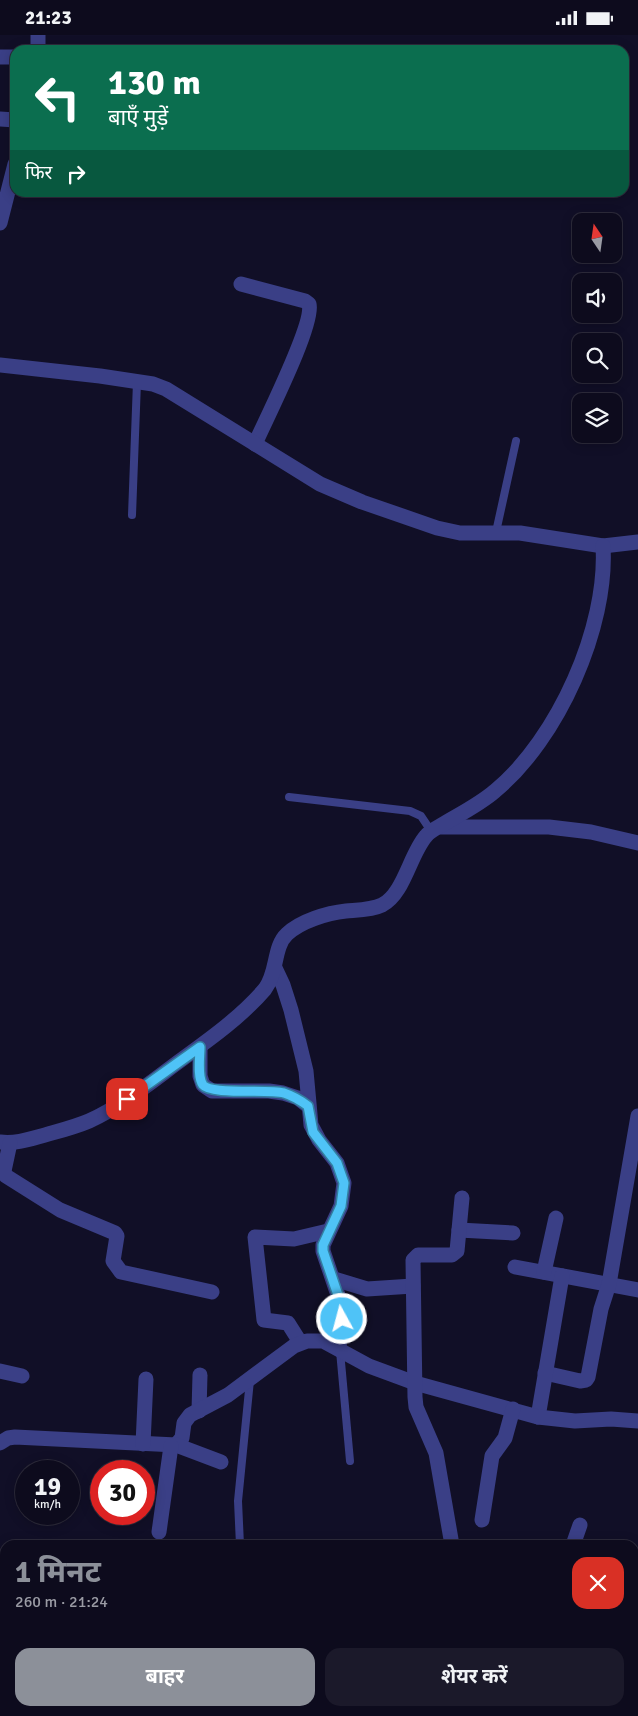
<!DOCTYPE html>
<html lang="hi">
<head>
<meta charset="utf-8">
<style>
	:root { --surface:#0d0b1d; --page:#1b192a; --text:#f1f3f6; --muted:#9a9ba4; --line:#2d2b3b; --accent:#8c9099 }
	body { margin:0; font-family:Signika,"Noto Sans Devanagari",sans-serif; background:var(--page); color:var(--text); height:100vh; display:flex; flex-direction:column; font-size:19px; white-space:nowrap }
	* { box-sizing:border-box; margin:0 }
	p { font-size:16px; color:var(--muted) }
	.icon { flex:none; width:28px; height:28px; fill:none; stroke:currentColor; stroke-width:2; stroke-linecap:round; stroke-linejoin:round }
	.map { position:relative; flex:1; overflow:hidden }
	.details { position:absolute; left:0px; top:1505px; width:639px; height:176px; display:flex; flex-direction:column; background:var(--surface); border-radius:15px 15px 0 0; box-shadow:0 2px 12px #0003,0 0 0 1px var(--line) }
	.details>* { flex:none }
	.top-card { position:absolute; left:10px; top:10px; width:619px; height:152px; border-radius:15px; box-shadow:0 2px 12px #0003,0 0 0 1px var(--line); background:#0b6e4f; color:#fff; overflow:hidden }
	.needle { width:32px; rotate:347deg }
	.controls { position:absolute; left:572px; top:178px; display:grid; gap:10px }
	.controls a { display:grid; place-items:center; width:50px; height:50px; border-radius:10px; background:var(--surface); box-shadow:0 2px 12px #0003,0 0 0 1px var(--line); font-size:25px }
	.speed { position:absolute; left:15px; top:1425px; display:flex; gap:10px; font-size:25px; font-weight:700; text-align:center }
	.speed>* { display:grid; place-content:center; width:65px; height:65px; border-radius:50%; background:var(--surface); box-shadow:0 2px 12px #0003,0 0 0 1px var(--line); line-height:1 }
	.speed small { font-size:12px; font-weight:400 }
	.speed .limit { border:8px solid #d22; background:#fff; color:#111 }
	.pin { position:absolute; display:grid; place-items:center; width:42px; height:42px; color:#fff; margin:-21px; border-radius:10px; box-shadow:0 2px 8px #0006 }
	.me { position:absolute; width:55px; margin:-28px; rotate:353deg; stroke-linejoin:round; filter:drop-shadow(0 0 4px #0008) }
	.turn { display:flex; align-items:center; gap:18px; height:105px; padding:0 15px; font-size:22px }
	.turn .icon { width:65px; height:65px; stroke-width:2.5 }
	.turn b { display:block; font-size:35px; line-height:42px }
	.then { display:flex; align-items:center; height:48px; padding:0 15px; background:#0003; gap:10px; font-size:19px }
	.round { display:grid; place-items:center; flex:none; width:52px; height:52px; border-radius:15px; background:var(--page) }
	.overview { display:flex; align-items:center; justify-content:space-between; height:85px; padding:0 15px }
	h1 { font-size:30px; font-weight:700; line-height:38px; color:var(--accent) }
	.button { display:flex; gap:10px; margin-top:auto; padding:10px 15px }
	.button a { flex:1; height:58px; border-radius:15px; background:var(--accent); color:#fff; font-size:20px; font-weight:700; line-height:58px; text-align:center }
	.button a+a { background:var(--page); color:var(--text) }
	.status { display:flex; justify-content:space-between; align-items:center; height:35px; padding:0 25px; background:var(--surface); direction:ltr }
	.status svg { height:14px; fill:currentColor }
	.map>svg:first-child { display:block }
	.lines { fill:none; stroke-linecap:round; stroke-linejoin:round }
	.river { stroke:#0c2949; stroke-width:22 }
	.lane { stroke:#3a3f86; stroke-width:8 }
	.street { stroke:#3a3f86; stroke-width:15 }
	.route-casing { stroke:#337fa1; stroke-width:12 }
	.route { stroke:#4fc3f7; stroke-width:9 }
</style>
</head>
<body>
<div class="status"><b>21:23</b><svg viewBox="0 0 49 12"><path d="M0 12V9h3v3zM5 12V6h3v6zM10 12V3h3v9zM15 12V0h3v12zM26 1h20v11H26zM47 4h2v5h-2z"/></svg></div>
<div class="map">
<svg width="638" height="1681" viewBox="0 0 638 1681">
	<rect width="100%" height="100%" fill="#110f27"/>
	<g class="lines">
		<g class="river">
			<path d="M 0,1602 L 5,1600"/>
			<path d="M 457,1676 L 461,1681"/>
		</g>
		<g class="lane">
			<path d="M 132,480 L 137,347"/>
			<path d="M 496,497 L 516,406"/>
			<path d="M 289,762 L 410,776 L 421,781 L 431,796"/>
			<path d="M 340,1316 L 350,1426"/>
			<path d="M 240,1510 L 238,1466 L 250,1345"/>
		</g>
		<g class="street">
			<path d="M 38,15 L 38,0"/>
			<path d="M 0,22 L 15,22"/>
			<path d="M 0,84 L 15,85"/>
			<path d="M 0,188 L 15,129"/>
			<path d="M 241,249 L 305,266 L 309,269 C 315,288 265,386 255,409"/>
			<path d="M 0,330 L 100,341 L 153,349 L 166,354 L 320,449 L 362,467 L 437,493 L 460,498 L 520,498 L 603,511 L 638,507"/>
			<path d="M 441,792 L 549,792 L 591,797 L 638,808"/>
			<path d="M 275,933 L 283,950 L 291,975 L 306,1036 L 311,1090 L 319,1105 L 337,1128 L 344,1148 L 341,1171 L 323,1210 L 323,1216 L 340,1266 L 341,1284 L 339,1314"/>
			<path d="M 200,1012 L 200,1041 L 203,1050 L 212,1056 L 269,1056 L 283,1058 L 298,1063 L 308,1071"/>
			<path d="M 0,1107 C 16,1109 30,1104 45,1100 C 59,1096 75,1092 89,1086 C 122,1071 151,1047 181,1025 C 210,1004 241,982 265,954 C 278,937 273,912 287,899 C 301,886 327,878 346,876 C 357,875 372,875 382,870 C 404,859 410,819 426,801 C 431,795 439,792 445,788 C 462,778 480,769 495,756 C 558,704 608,592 603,511"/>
			<path d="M 10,1108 L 4,1136 L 6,1141 L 60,1175 L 115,1198 L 117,1201 L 113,1226 L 121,1237 L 212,1257"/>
			<path d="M 459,1195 L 513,1198"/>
			<path d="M 515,1232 L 638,1255"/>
			<path d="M 544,1237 L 556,1183"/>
			<path d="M 334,1244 L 367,1254 L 413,1251"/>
			<path d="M 300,1307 L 288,1288 L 264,1285 L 255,1202 L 294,1204 L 328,1196"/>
			<path d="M 0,1336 L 22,1341"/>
			<path d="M 545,1338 L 580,1346 L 586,1345 L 588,1342 L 601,1274 L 609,1249 L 638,1081"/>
			<path d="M 199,1376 L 200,1340"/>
			<path d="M 538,1382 L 562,1241"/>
			<path d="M 0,1408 L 8,1403 L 15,1402 L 176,1410 L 182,1403 L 184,1388 L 190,1380 L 228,1360 L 294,1311 L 307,1306 L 323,1306 L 369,1331 L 415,1348 L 538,1382 L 575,1386 L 611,1384 L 638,1386"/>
			<path d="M 143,1409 L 146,1344"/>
			<path d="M 176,1410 L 221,1427"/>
			<path d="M 482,1485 L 492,1421 L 505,1403 L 513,1374"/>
			<path d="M 159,1497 L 171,1411"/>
			<path d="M 452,1510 L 436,1418 L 416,1372 L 415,1362 L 413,1225 L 418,1220 L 452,1220 L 457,1216 L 462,1163"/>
			<path d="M 573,1510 L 580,1490"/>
			<path d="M 634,1632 L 638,1634"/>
		</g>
	</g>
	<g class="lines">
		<g class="route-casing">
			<path id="route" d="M 127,1064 L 200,1012 C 200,1022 197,1042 203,1050 C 211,1060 267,1054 284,1058 C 293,1061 300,1065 308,1071 L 313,1097 L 337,1128 L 344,1148 L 341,1171 L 323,1210 L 323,1216 L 340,1266 L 342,1284"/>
		</g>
		<use href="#route" class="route"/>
	</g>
</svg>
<div class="controls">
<a><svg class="needle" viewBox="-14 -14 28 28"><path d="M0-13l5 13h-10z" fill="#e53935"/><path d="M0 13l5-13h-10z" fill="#9a9ba4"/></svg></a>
<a><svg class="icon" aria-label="sound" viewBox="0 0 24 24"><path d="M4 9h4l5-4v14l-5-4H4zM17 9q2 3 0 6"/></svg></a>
<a><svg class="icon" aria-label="search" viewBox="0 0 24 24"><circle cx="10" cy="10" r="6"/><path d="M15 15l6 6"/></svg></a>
<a><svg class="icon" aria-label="layers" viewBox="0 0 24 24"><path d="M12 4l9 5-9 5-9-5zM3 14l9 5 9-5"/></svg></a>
</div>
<div class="speed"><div>19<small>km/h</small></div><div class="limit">30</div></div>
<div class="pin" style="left:127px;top:1064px;background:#d93025"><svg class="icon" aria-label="arrive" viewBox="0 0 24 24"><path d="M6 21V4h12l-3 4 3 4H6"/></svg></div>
<svg class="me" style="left:342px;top:1284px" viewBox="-20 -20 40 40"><circle r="17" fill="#4fc3f7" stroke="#fff" stroke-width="3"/><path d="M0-11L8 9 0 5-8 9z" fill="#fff"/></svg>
<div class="top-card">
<div class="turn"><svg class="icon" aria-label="left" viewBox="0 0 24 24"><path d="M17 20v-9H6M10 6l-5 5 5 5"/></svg><div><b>130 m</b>बाएँ मुड़ें</div></div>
<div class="then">फिर<svg class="icon" aria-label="right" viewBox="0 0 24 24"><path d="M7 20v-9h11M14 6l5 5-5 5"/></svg></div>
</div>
<section class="details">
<div class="overview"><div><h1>1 मिनट</h1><p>260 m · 21:24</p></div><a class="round" style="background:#d93025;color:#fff"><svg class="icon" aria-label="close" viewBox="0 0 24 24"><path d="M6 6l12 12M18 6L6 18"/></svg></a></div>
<div class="button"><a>बाहर</a><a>शेयर करें</a></div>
</section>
</div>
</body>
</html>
